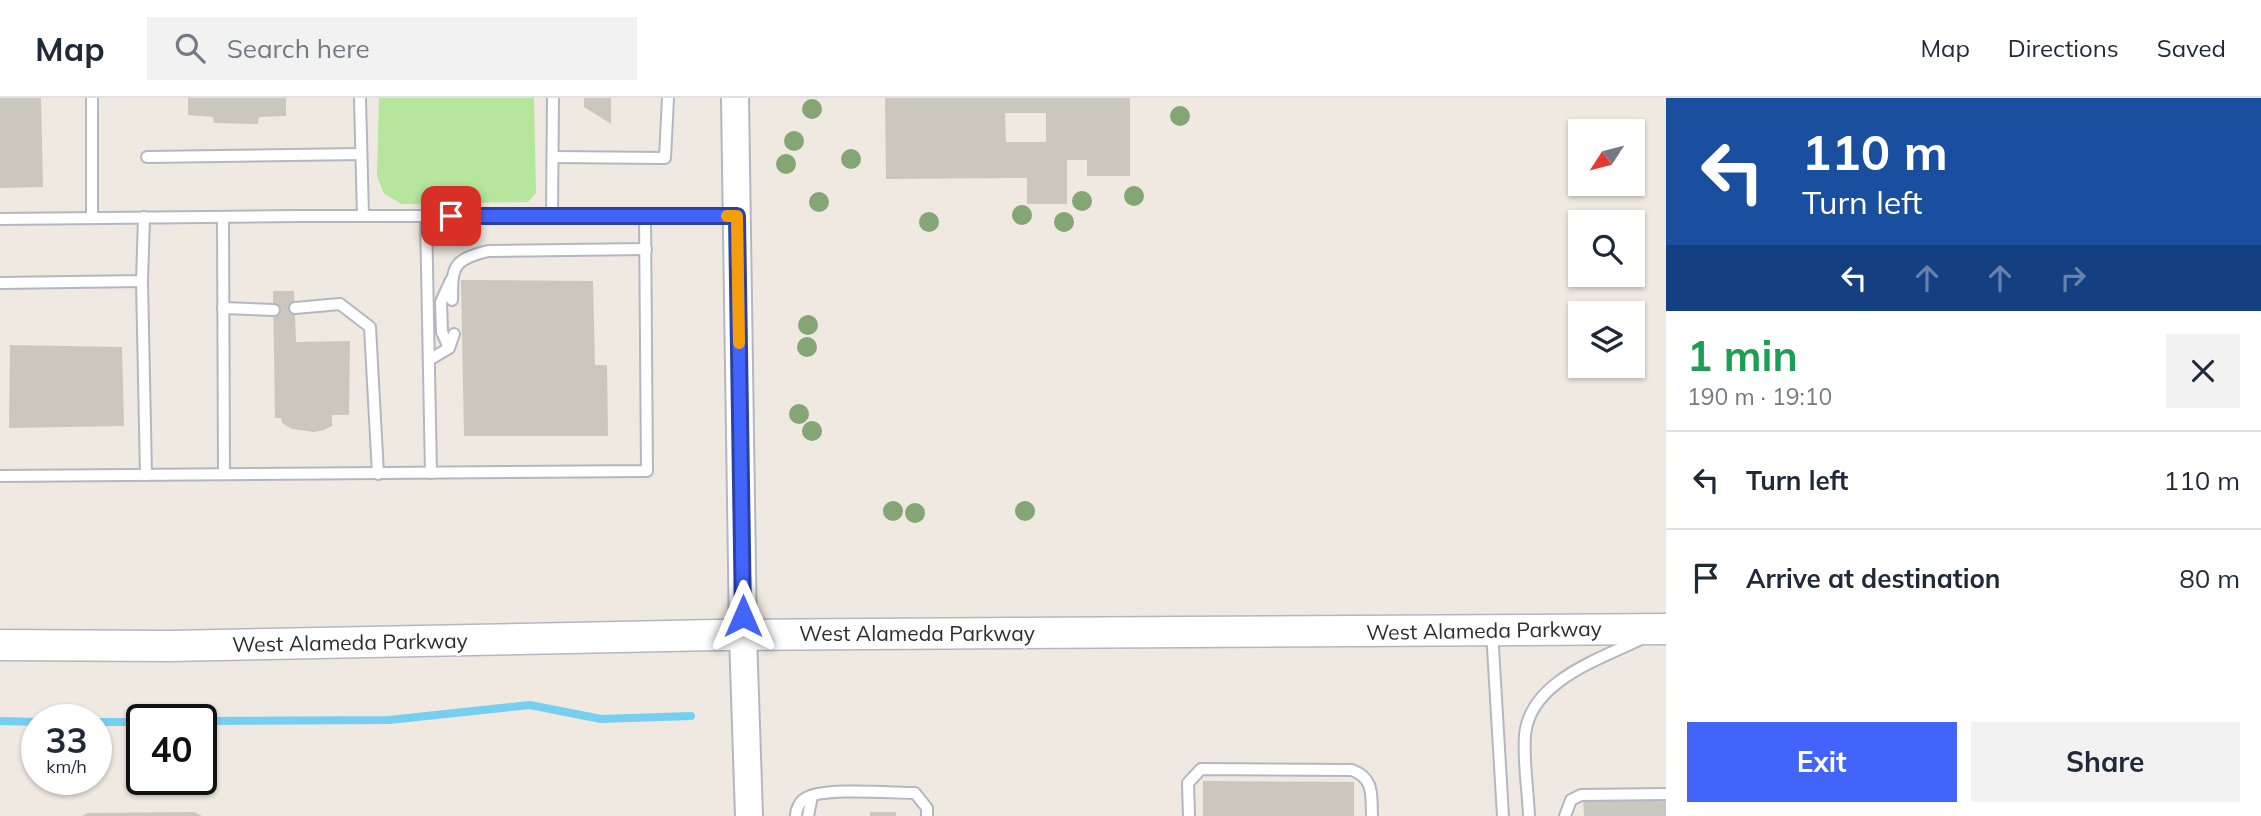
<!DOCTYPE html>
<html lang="en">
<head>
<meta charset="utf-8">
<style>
	:root { --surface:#fff; --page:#f2f2f3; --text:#1f2937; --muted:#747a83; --line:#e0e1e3; --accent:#4264fb }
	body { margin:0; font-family:Mulish,sans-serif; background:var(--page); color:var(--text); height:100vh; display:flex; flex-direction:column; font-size:26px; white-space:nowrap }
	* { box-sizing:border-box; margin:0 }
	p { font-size:23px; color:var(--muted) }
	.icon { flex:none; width:38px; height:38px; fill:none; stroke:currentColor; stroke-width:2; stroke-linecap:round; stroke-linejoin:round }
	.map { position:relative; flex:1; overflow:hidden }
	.side { display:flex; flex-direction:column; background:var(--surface); width:595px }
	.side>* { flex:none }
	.top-card { background:#1a4fa0; color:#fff; overflow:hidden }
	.needle { width:46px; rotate:234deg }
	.controls { position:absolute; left:1568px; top:21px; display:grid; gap:14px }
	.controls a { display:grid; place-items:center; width:77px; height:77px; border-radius:0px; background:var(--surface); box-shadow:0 2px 5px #0004; font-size:35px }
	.speed { position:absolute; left:21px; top:606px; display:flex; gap:14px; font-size:35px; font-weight:700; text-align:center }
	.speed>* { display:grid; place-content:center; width:91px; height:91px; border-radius:50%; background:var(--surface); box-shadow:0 2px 5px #0004; line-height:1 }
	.speed small { font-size:18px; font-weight:400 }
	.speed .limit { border:4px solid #111; border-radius:10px; background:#fff; color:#111 }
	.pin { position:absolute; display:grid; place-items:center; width:60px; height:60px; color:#fff; margin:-30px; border-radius:14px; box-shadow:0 4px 10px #0006 }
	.me { position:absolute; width:77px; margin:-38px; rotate:0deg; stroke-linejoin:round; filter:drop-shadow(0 0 5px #0008) }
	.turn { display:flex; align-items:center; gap:24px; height:147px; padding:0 21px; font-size:32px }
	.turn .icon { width:91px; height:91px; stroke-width:2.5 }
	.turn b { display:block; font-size:49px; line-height:60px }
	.lanes { display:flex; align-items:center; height:66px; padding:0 21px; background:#0003; justify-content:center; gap:35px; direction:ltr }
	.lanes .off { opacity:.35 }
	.round { display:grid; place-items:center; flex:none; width:74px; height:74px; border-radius:0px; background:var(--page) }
	.overview { display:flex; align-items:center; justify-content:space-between; height:119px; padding:0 21px }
	h1 { font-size:42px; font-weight:700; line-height:52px; color:#1e9e55 }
	.button { display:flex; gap:14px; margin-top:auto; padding:14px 21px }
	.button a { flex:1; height:80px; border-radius:0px; background:var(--accent); color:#fff; font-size:28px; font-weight:700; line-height:80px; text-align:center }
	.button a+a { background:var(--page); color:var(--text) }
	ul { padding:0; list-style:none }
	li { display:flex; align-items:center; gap:21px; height:98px; padding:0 21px; border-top:2px solid var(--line) }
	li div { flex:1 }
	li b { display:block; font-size:26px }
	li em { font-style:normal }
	header { display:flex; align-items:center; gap:42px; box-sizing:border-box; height:98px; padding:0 35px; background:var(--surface); border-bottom:2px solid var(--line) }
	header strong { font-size:33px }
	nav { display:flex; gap:38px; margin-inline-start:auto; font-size:24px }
	.search { width:490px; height:63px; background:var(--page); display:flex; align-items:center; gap:18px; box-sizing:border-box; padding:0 24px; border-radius:0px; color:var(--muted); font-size:26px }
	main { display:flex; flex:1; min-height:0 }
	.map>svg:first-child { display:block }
	.green { fill:#b6e59e }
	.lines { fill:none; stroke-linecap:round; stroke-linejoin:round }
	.stream { stroke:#75cff0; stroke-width:8 }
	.building { fill:#cbc7bf; fill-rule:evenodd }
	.service-casing { stroke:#b4b7c1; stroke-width:14 }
	.tertiary-casing { stroke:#b4b7c1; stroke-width:30 }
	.secondary-casing { stroke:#b4b7c1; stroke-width:33 }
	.service { stroke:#fff; stroke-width:10 }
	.tertiary { stroke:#fff; stroke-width:26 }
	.secondary { stroke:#fff; stroke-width:30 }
	.tree { fill:#84a574 }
	.route-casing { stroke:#2b41a3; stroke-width:18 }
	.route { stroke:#4264fb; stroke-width:12 }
	.slow { stroke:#f59e0b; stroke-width:12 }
	.labels { text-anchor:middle; stroke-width:6; stroke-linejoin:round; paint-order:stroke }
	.street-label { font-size:21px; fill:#2e2e2e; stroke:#fff }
</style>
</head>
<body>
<header>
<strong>Map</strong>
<div class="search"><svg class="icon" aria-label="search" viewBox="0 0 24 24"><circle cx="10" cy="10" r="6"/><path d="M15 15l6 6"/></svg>Search here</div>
<nav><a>Map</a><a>Directions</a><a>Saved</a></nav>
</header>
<main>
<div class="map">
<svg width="1666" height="718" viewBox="0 0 1666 718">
	<rect width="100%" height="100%" fill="#efe9e1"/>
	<path class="green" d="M 379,0 L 534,0 L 536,95 L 528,104 L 402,106 L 384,96 L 377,78 Z"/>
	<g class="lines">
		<g class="stream">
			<path d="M 0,623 L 37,624"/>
			<path d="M 201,623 L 389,622 L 530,607 L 601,621 L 691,618"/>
			<path d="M 96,624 L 142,624"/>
		</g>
	</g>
	<g class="building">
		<path d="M 0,0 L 41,0 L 43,89 L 0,90 Z"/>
		<path d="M 188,0 L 286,0 L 286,18 L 259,19 L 258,26 L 214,25 L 213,19 L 188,17 Z"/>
		<path d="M 584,0 L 611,0 L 611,26 L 584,9 Z"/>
		<path d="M 885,0 L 1130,0 L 1130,78 L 1087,78 L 1087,62 L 1067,62 L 1067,106 L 1027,106 L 1027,80 L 886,81 ZM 1005,15 L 1046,15 L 1046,44 L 1006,44 Z"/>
		<path d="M 461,182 L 593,183 L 595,267 L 607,267 L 608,338 L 464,338 Z"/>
		<path d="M 273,193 L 294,193 L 296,244 L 350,243 L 349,317 L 332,317 L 332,328 L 324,332 L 314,334 L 292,331 L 282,325 L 281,320 L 275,320 Z"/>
		<path d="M 10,247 L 122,249 L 124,328 L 9,330 Z"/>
		<path d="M 1203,683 L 1354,684 L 1354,718 L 1203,718 Z"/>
		<path d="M 1583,701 L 1666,701 L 1666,718 L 1584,718 Z"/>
		<path d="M 194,714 L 202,718 L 82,718 L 88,715 Z"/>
		<rect x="870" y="714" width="26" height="4"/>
	</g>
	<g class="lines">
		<g class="service-casing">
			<g id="service">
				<path d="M 92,0 L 92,120"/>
				<path d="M 360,0 L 363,118"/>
				<path d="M 147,59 L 361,56"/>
				<path d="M 553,59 L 665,60 L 668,0"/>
				<path d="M 426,118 L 431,375"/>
				<path d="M 552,118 L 553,0"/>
				<path d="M 223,119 L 224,376"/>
				<path d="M 0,121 L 297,118 L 736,118"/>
				<path d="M 142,183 L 146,377"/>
				<path d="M 0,185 L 142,183 L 144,119"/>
				<path d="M 452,202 C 452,168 453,162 488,153 L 646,151"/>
				<path d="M 223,210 L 274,212"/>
				<path d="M 295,210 L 340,206 L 370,229 L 378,376"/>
				<path d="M 449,250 L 442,234 L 441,204 L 451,182"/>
				<path d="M 429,262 L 449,250 L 454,236"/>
				<path d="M 0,378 L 647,373 L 645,118"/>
				<path d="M 1492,533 L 1503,718"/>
				<path d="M 796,718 C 796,711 800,703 806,700 C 824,689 892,695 915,695 L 927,710 L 927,718"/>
				<path d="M 808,718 L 812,698"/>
				<path d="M 1189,718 L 1188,685 L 1201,671 L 1352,672 C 1375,681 1371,697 1372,718"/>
				<path d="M 1529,718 C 1528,692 1523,663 1525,637 C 1530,583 1600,561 1641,541"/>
				<path d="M 1565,718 L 1571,702 L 1581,697 L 1666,696"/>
			</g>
		</g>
		<g class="tertiary-casing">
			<path id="tertiary" d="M 735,0 L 743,537 L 749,718"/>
		</g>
		<g class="secondary-casing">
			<path id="secondary" d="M 0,547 L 169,548 L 716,537 L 1666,531"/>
		</g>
		<use href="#service" class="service"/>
		<use href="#tertiary" class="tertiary"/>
		<use href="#secondary" class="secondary"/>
	</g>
	<g class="tree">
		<circle cx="812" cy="11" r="10"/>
		<circle cx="1180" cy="18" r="10"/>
		<circle cx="794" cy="43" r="10"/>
		<circle cx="851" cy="61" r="10"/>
		<circle cx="786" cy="66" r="10"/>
		<circle cx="1134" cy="98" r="10"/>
		<circle cx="1082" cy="103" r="10"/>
		<circle cx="819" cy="104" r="10"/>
		<circle cx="1022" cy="117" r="10"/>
		<circle cx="929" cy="124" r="10"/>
		<circle cx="1064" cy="124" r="10"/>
		<circle cx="808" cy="227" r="10"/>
		<circle cx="807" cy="249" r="10"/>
		<circle cx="799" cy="316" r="10"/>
		<circle cx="812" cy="333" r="10"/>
		<circle cx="893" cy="413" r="10"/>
		<circle cx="1025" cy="413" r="10"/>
		<circle cx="915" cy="415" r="10"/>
	</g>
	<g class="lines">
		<g class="route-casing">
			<path id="route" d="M 451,118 L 737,118 L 743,518"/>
		</g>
		<use href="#route" class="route"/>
		<path class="slow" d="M 727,118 L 737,118 L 739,245"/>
	</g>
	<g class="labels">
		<g class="street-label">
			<text transform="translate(1484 533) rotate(-1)" y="7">West Alameda Parkway</text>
			<text x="917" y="543">West Alameda Parkway</text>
			<text transform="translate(350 545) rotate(-1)" y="7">West Alameda Parkway</text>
		</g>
	</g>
</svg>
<div class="controls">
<a><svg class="needle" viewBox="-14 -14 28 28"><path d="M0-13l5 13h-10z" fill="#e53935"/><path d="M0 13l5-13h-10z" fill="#747a83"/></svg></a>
<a><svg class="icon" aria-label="search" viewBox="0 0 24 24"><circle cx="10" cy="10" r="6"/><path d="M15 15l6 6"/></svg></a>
<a><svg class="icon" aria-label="layers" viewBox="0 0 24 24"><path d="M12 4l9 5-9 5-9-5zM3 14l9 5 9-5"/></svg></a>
</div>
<div class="speed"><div>33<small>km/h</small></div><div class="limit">40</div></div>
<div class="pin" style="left:451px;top:118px;background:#d93025"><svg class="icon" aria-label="arrive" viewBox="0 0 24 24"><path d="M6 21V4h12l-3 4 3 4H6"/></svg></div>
<svg class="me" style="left:743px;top:518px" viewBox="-20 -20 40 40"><path d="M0-17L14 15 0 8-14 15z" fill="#4264fb" stroke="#fff" stroke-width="4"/></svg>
</div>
<section class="side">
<div class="top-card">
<div class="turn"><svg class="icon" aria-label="left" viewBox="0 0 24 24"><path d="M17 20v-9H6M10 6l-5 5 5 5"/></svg><div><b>110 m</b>Turn left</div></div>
<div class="lanes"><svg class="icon" aria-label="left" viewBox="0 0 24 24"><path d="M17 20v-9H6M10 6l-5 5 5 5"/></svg><svg class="icon off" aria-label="ahead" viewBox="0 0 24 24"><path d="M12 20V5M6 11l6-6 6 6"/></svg><svg class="icon off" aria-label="ahead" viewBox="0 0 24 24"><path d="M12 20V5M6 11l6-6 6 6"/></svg><svg class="icon off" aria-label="right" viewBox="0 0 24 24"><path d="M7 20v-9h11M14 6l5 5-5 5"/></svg></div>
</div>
<div class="overview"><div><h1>1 min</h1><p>190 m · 19:10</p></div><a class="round"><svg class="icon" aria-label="close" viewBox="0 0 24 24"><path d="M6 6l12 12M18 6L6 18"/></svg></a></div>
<ul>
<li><svg class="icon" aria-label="left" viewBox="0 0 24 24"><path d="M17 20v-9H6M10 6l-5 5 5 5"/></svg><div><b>Turn left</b></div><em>110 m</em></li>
<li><svg class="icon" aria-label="arrive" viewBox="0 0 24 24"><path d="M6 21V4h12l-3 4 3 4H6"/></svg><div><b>Arrive at destination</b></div><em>80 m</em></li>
</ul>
<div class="button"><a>Exit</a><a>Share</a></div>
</section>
</main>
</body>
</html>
